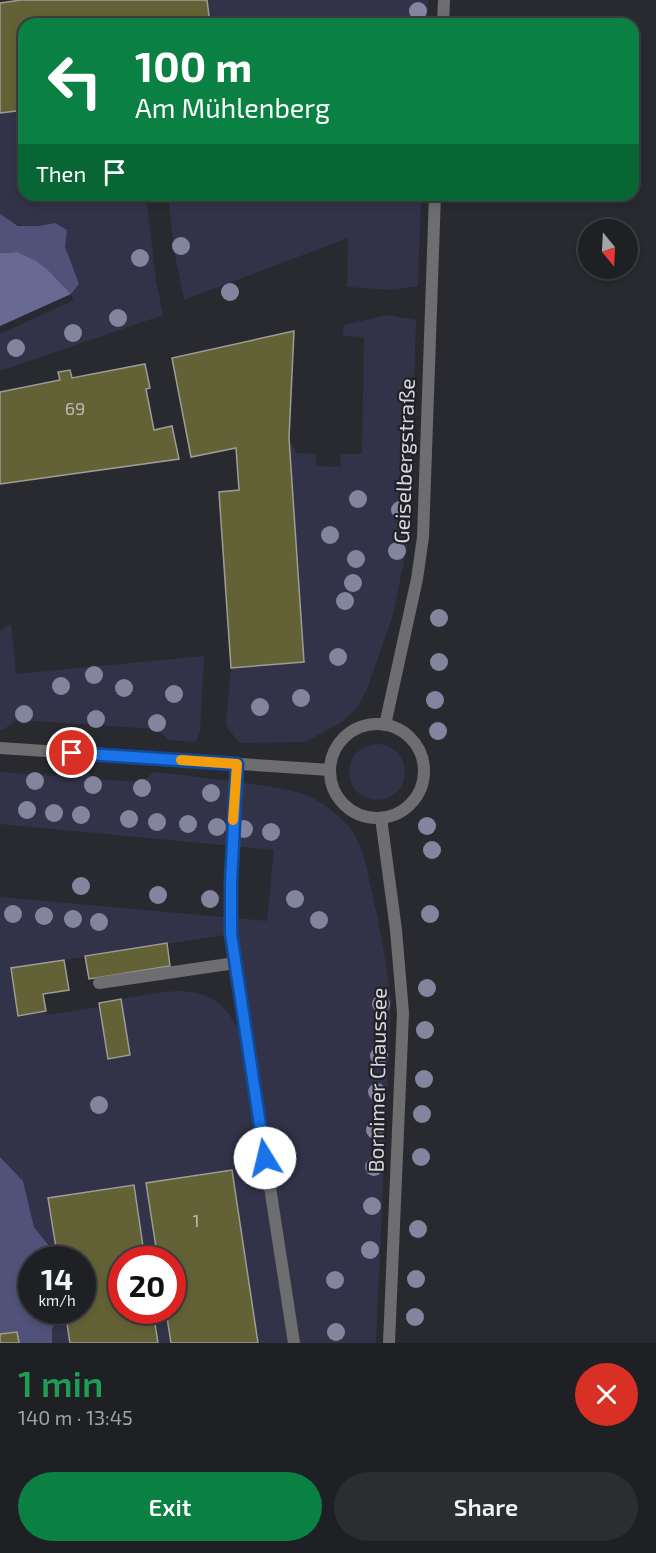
<!DOCTYPE html>
<html lang="en">
<head>
<meta charset="utf-8">
<style>
	:root { --surface:#1f2024; --page:#2c2d31; --text:#f1f3f6; --muted:#a1a3a6; --line:#3c3e41; --accent:#0b8043 }
	body { margin:0; font-family:"Exo 2",sans-serif; background:var(--page); color:var(--text); height:100vh; display:flex; flex-direction:column; font-size:22px; white-space:nowrap }
	* { box-sizing:border-box; margin:0 }
	p { font-size:20px; color:var(--muted) }
	.icon { flex:none; width:33px; height:33px; fill:none; stroke:currentColor; stroke-width:2; stroke-linecap:round; stroke-linejoin:round }
	.map { position:relative; height:1343px; overflow:hidden }
	.side { display:flex; flex-direction:column; background:var(--surface); flex:1 }
	.side>* { flex:none }
	.banner { position:absolute; left:18px; top:18px; width:621px; height:183px; border-radius:18px; box-shadow:0 3px 9px #0003,0 0 0 2px var(--line); background:#0b8043; color:#fff; overflow:hidden }
	.needle { width:39px; rotate:162deg }
	.controls { position:absolute; left:578px; top:219px; display:grid; gap:12px }
	.controls a { display:grid; place-items:center; width:60px; height:60px; border-radius:50%; background:var(--surface); box-shadow:0 3px 9px #0003,0 0 0 2px var(--line); font-size:30px }
	.speed { position:absolute; left:18px; top:1246px; display:flex; gap:12px; font-size:30px; font-weight:700; text-align:center }
	.speed>* { display:grid; place-content:center; width:78px; height:78px; border-radius:50%; background:var(--surface); box-shadow:0 3px 9px #0003,0 0 0 2px var(--line); line-height:1 }
	.speed small { font-size:15px; font-weight:400 }
	.speed .limit { border:9px solid #d22; background:#fff; color:#111 }
	.pin { position:absolute; display:grid; place-items:center; width:51px; height:51px; color:#fff; margin:-26px; border:3px solid #fff; border-radius:50%; box-shadow:0 2px 6px #0007 }
	.me { position:absolute; width:66px; margin:-33px; rotate:351deg; stroke-linejoin:round; filter:drop-shadow(0 0 4px #0008) }
	.turn { display:flex; align-items:center; gap:21px; height:126px; padding:0 18px; font-size:27px }
	.turn .icon { width:78px; height:78px; stroke-width:2.5 }
	.turn b { display:block; font-size:42px; line-height:51px }
	.then { display:flex; align-items:center; height:57px; padding:0 18px; background:#0003; gap:12px; font-size:22px }
	.round { display:grid; place-items:center; flex:none; width:63px; height:63px; border-radius:32px; background:var(--page) }
	.summary { display:flex; align-items:center; justify-content:space-between; height:102px; padding:0 18px }
	h1 { font-size:36px; font-weight:600; line-height:45px; color:#1e9e55 }
	.action { display:flex; gap:12px; margin-top:auto; padding:12px 18px }
	.action a { flex:1; height:69px; border-radius:36px; background:var(--accent); color:#fff; font-size:24px; font-weight:600; line-height:69px; text-align:center }
	.action a+a { background:var(--page); color:var(--text) }
	.map>svg:first-child { display:block }
	.green { fill:#323349; fill-rule:evenodd }
	.forest { fill:#505279 }
	.water { fill:#686a93 }
	.building { fill:#636236; stroke:#9d9d96; stroke-width:1.5 }
	.lines { fill:none; stroke-linecap:round; stroke-linejoin:round }
	.service { stroke:#6e6e71; stroke-width:12 }
	.minor { stroke:#6e6e71; stroke-width:12 }
	.tertiary { stroke:#6e6e71; stroke-width:12 }
	.tree { fill:#83859e }
	.route-casing { stroke:#114b97; stroke-width:15 }
	.route { stroke:#1a73e8; stroke-width:10 }
	.slow { stroke:#f59e0b; stroke-width:10 }
	.labels { text-anchor:middle; stroke-width:4.5; stroke-linejoin:round; paint-order:stroke }
	.number-label { font-size:18px; fill:#bcbbb3 }
	.street-label { font-size:21px; fill:#d9d9dd; stroke:#202026 }
</style>
</head>
<body>
<div class="map">
<svg width="656" height="1343" viewBox="0 0 656 1343">
	<rect width="100%" height="100%" fill="#292a30"/>
	<g class="green">
		<path d="M 207,0 L 428,0 L 427,24 L 210,24 Z"/>
		<path d="M 24,110 L 24,195 L 146,195 L 156,281 L 163,315 L 0,371 L 0,334 L 74,300 L 71,294 L 79,284 L 55,223 C 32,227 19,230 0,214 L 0,113 Z"/>
		<path d="M 168,195 L 421,195 L 418,286 L 393,290 L 347,287 L 348,238 L 184,300 L 174,250 Z"/>
		<path d="M 387,315 L 416,320 L 409,536 L 393,615 L 367,689 L 356,709 L 342,722 L 305,742 L 240,743 L 228,729 L 226,722 L 231,668 L 304,662 L 289,438 L 296,453 L 316,454 L 316,466 L 341,467 L 340,454 L 362,454 L 364,337 L 343,336 L 344,325 Z"/>
		<path d="M 11,624 L 16,674 L 204,656 L 200,732 L 195,742 L 169,740 L 157,729 L 17,720 L 4,729 L 0,729 L 0,631 Z"/>
		<circle cx="377" cy="772" r="28"/>
		<path d="M 68,766 L 85,767 L 93,779 L 142,782 L 154,772 C 184,775 214,779 245,783 C 264,786 284,788 303,794 C 319,799 344,818 353,832 C 365,852 368,875 373,897 C 381,932 387,966 391,1001 L 376,1343 L 258,1343 L 232,1170 L 146,1183 L 158,1260 L 145,1260 L 134,1185 L 49,1198 L 57,1256 L 34,1227 L 23,1181 L 0,1157 L 0,897 L 267,921 L 274,850 L 0,824 L 0,772 L 56,776 ZM 231,934 L 248,1052 C 243,1042 240,1032 234,1022 C 209,977 162,993 121,999 L 130,1055 L 108,1059 L 99,1007 L 47,1015 L 46,1011 L 18,1016 L 11,968 Z"/>
		<path d="M 59,1311 L 65,1311 L 70,1343 L 52,1343 L 52,1330 Z"/>
		<path d="M 153,1311 L 166,1311 L 171,1343 L 158,1343 Z"/>
	</g>
	<g class="forest">
		<path d="M 0,214 L 18,226 L 38,226 L 55,223 L 67,230 L 65,247 L 79,284 L 71,294 L 49,271 L 17,252 L 0,253 Z"/>
		<path d="M 0,1157 L 23,1181 L 34,1227 L 57,1256 L 58,1260 L 32,1260 L 32,1311 L 59,1311 L 52,1330 L 52,1343 L 19,1343 L 17,1332 L 0,1334 Z"/>
	</g>
	<path class="water" d="M 17,252 L 36,261 L 49,271 L 71,294 L 0,326 L 0,253 Z"/>
	<g class="building">
		<path d="M 21,0 L 207,0 L 210,24 L 24,24 L 24,110 L 0,113 L 0,3 Z"/>
		<path d="M 294,331 L 289,438 L 304,662 L 231,668 L 219,492 L 239,490 L 236,448 L 191,457 L 172,358 Z"/>
		<path d="M 145,364 L 150,388 L 146,389 L 154,430 L 172,426 L 179,459 L 0,484 L 0,392 L 60,380 L 58,372 L 70,370 L 72,378 Z"/>
		<path d="M 167,943 L 170,966 L 89,979 L 85,956 Z"/>
		<path d="M 64,960 L 69,990 L 43,994 L 46,1011 L 18,1016 L 11,968 Z"/>
		<path d="M 121,999 L 130,1055 L 108,1059 L 99,1003 Z"/>
		<path d="M 232,1170 L 258,1343 L 171,1343 L 166,1311 L 172,1311 L 172,1260 L 158,1260 L 146,1183 Z"/>
		<path d="M 134,1185 L 145,1260 L 122,1260 L 122,1311 L 153,1311 L 158,1343 L 70,1343 L 65,1311 L 82,1311 L 82,1260 L 58,1260 L 48,1198 Z"/>
		<path d="M 17,1332 L 19,1343 L 0,1343 L 0,1334 Z"/>
	</g>
	<g class="lines">
		<g class="service">
			<path d="M 237,764 L 230,882 L 231,934 L 294,1343"/>
			<path d="M 99,983 L 235,963"/>
		</g>
		<path class="minor" d="M 0,748 L 330,770"/>
		<g class="tertiary">
			<path d="M 443,24 L 444,0"/>
			<circle cx="377" cy="771" r="47"/>
			<path d="M 385,725 L 417,579 L 423,537 L 435,195"/>
			<path d="M 381,818 L 396,930 L 403,1013 L 389,1343"/>
		</g>
	</g>
	<g class="tree">
		<circle cx="418" cy="11" r="9"/>
		<circle cx="181" cy="246" r="9"/>
		<circle cx="140" cy="258" r="9"/>
		<circle cx="230" cy="292" r="9"/>
		<circle cx="118" cy="318" r="9"/>
		<circle cx="73" cy="333" r="9"/>
		<circle cx="16" cy="348" r="9"/>
		<circle cx="358" cy="499" r="9"/>
		<circle cx="400" cy="510" r="9"/>
		<circle cx="330" cy="535" r="9"/>
		<circle cx="397" cy="551" r="9"/>
		<circle cx="356" cy="559" r="9"/>
		<circle cx="353" cy="583" r="9"/>
		<circle cx="345" cy="601" r="9"/>
		<circle cx="439" cy="618" r="9"/>
		<circle cx="338" cy="657" r="9"/>
		<circle cx="439" cy="662" r="9"/>
		<circle cx="94" cy="675" r="9"/>
		<circle cx="61" cy="686" r="9"/>
		<circle cx="124" cy="688" r="9"/>
		<circle cx="174" cy="694" r="9"/>
		<circle cx="301" cy="698" r="9"/>
		<circle cx="435" cy="700" r="9"/>
		<circle cx="260" cy="707" r="9"/>
		<circle cx="24" cy="714" r="9"/>
		<circle cx="96" cy="719" r="9"/>
		<circle cx="157" cy="723" r="9"/>
		<circle cx="438" cy="731" r="9"/>
		<circle cx="35" cy="781" r="9"/>
		<circle cx="93" cy="785" r="9"/>
		<circle cx="142" cy="788" r="9"/>
		<circle cx="211" cy="793" r="9"/>
		<circle cx="27" cy="810" r="9"/>
		<circle cx="54" cy="813" r="9"/>
		<circle cx="81" cy="815" r="9"/>
		<circle cx="129" cy="819" r="9"/>
		<circle cx="157" cy="822" r="9"/>
		<circle cx="188" cy="824" r="9"/>
		<circle cx="427" cy="826" r="9"/>
		<circle cx="217" cy="827" r="9"/>
		<circle cx="244" cy="829" r="9"/>
		<circle cx="271" cy="832" r="9"/>
		<circle cx="432" cy="850" r="9"/>
		<circle cx="81" cy="886" r="9"/>
		<circle cx="158" cy="895" r="9"/>
		<circle cx="210" cy="899" r="9"/>
		<circle cx="295" cy="899" r="9"/>
		<circle cx="13" cy="914" r="9"/>
		<circle cx="430" cy="914" r="9"/>
		<circle cx="44" cy="916" r="9"/>
		<circle cx="73" cy="919" r="9"/>
		<circle cx="319" cy="920" r="9"/>
		<circle cx="99" cy="922" r="9"/>
		<circle cx="427" cy="988" r="9"/>
		<circle cx="381" cy="1004" r="9"/>
		<circle cx="425" cy="1030" r="9"/>
		<circle cx="379" cy="1056" r="9"/>
		<circle cx="424" cy="1079" r="9"/>
		<circle cx="377" cy="1092" r="9"/>
		<circle cx="99" cy="1105" r="9"/>
		<circle cx="422" cy="1114" r="9"/>
		<circle cx="375" cy="1130" r="9"/>
		<circle cx="421" cy="1157" r="9"/>
		<circle cx="374" cy="1167" r="9"/>
		<circle cx="372" cy="1206" r="9"/>
		<circle cx="418" cy="1229" r="9"/>
		<circle cx="370" cy="1250" r="9"/>
		<circle cx="416" cy="1279" r="9"/>
		<circle cx="335" cy="1280" r="9"/>
		<circle cx="415" cy="1317" r="9"/>
		<circle cx="336" cy="1332" r="9"/>
	</g>
	<g class="lines">
		<g class="route-casing">
			<path id="route" d="M 72,753 L 237,764 L 231,882 L 231,934 L 265,1158"/>
		</g>
		<use href="#route" class="route"/>
		<path class="slow" d="M 181,760 L 237,764 L 233,820"/>
	</g>
	<g class="labels">
		<g class="number-label">
			<text x="75" y="415">69</text>
			<text x="196" y="1227">1</text>
		</g>
		<g class="street-label">
			<text transform="translate(405 461) rotate(-88)" y="7">Geiselbergstraße</text>
			<text transform="translate(378 1080) rotate(-89)" y="7">Bornimer Chaussee</text>
		</g>
	</g>
</svg>
<div class="controls">
<a><svg class="needle" viewBox="-14 -14 28 28"><path d="M0-13l5 13h-10z" fill="#e53935"/><path d="M0 13l5-13h-10z" fill="#a1a3a6"/></svg></a>
</div>
<div class="speed"><div>14<small>km/h</small></div><div class="limit">20</div></div>
<div class="pin" style="left:72px;top:753px;background:#d93025"><svg class="icon" aria-label="arrive" viewBox="0 0 24 24"><path d="M6 21V4h12l-3 4 3 4H6"/></svg></div>
<svg class="me" style="left:265px;top:1158px" viewBox="-20 -20 40 40"><circle r="19" fill="#fff"/><path d="M0-13L10 11 0 6-10 11z" fill="#1a73e8"/></svg>
<div class="banner">
<div class="turn"><svg class="icon" aria-label="left" viewBox="0 0 24 24"><path d="M17 20v-9H6M10 6l-5 5 5 5"/></svg><div><b>100 m</b>Am Mühlenberg</div></div>
<div class="then">Then<svg class="icon" aria-label="arrive" viewBox="0 0 24 24"><path d="M6 21V4h12l-3 4 3 4H6"/></svg></div>
</div>
</div>
<section class="side">
<div class="summary"><div><h1>1 min</h1><p>140 m · 13:45</p></div><a class="round" style="background:#d93025;color:#fff"><svg class="icon" aria-label="close" viewBox="0 0 24 24"><path d="M6 6l12 12M18 6L6 18"/></svg></a></div>
<div class="action"><a>Exit</a><a>Share</a></div>
</section>
</body>
</html>
